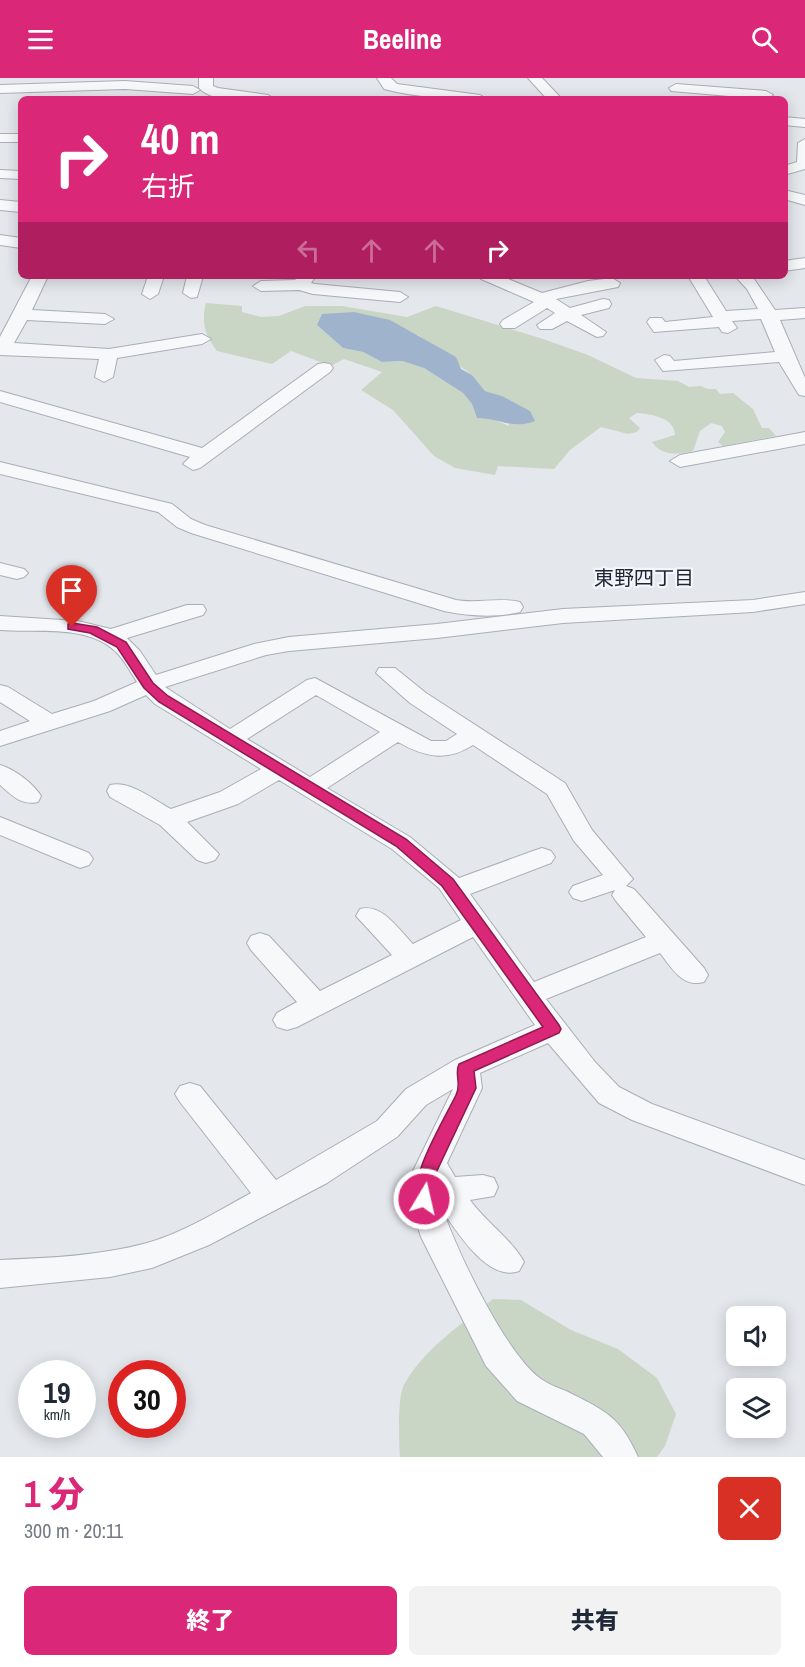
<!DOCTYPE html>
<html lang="ja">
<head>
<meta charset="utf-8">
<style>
	:root { --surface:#fff; --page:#f2f2f3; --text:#1f2937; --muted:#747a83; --accent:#db2777 }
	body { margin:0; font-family:"Archivo Narrow","Noto Sans JP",sans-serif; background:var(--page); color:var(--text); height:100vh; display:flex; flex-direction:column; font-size:22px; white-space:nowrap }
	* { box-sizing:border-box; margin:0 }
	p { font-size:20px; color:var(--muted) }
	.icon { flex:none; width:33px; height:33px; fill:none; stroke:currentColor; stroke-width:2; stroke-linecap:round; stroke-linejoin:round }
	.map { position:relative; height:1379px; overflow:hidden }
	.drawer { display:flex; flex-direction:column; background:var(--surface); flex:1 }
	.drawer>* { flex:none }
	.top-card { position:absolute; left:18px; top:18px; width:770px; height:183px; border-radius:9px; box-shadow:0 3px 15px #0003; background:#db2777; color:#fff; overflow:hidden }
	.tools { position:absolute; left:726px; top:1228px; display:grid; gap:12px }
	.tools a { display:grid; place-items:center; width:60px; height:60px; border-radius:9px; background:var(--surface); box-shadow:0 3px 15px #0003; font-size:30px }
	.speed { position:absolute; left:18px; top:1282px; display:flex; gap:12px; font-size:30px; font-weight:700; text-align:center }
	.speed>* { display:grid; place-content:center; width:78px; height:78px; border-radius:50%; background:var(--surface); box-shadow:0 3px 15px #0003; line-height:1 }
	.speed small { font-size:15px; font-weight:400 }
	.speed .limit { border:9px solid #d22; background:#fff; color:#111 }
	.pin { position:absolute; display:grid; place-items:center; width:51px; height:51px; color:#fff; margin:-62px -26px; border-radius:50% 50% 50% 0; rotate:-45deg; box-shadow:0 0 6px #0007 }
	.pin .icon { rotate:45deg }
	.me { position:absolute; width:66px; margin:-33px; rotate:9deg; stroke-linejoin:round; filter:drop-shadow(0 0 4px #0008) }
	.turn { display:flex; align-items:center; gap:21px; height:126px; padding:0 24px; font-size:27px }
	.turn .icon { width:78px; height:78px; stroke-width:2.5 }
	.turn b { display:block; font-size:42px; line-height:51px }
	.lanes { display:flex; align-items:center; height:57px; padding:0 24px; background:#0003; justify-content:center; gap:30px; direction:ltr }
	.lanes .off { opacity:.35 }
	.round { display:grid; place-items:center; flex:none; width:63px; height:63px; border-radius:9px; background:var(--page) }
	.summary { display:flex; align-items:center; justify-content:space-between; height:102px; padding:0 24px }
	h1 { font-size:36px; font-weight:800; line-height:45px; color:var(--accent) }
	.button { display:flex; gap:12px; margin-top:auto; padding:12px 24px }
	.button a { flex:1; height:69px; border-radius:9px; background:var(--accent); color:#fff; font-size:24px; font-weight:800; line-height:69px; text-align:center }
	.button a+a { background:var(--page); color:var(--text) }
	header { display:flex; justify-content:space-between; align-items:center; height:78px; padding:0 24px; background:var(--accent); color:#fff; font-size:27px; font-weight:800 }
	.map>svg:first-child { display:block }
	.green { fill:#c9d6c5; fill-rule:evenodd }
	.water { fill:#9fb4cc }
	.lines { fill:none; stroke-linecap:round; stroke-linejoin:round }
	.minor-casing { stroke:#a9aeb7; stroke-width:2 }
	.minor { fill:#f7f8fa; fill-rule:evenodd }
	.route { fill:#db2777; stroke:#8e194d; stroke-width:1.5 }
	.labels { text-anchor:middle; stroke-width:4.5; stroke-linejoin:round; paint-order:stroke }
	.neighbourhood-label { font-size:20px; fill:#1d2536; stroke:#f4f6f9 }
</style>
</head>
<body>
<header><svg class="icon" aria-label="menu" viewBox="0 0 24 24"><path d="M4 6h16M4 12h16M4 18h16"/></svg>Beeline<svg class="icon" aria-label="search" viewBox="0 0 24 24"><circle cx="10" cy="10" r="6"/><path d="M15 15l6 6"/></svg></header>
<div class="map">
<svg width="805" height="1379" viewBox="0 0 805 1379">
	<rect width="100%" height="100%" fill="#e4e7ec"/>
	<g class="green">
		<path d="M 206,225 L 242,228 L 242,234 L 261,239 L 279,238 L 305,228 L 342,228 L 407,239 L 436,228 L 543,261 L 588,277 L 636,300 L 678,303 L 689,309 L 701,308 L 707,311 L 716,311 L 720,316 L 733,315 L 753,331 L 762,350 L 769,350 L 776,358 L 723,368 L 718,364 L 725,354 L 722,348 L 711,345 L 700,353 L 693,373 C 679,377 661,378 652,364 L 675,357 C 675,340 651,336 637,335 L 629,340 L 640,350 L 637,354 L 628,356 L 601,349 L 570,372 L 554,391 L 498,388 L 495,397 L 455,390 L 434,378 L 393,332 L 361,312 L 382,294 L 344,281 L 331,288 L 291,273 L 272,286 L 217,273 C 205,257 201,245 206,225 ZM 317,247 L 418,257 L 472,297 L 485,313 L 502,318 L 509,348 L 491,340 L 477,340 L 472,326 L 463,315 L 424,290 L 402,283 L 382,284 L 363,274 L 343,270 Z"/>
		<path d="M 493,1221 L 521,1222 L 571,1252 L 618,1271 L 657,1300 L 676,1336 L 665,1368 L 657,1379 L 400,1379 C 399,1363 397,1317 405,1305 C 425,1270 463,1245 493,1221 Z"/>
	</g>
	<path class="water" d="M 354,234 L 390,242 L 456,279 L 461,291 L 472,297 L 485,313 L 502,318 L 530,333 L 535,343 C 513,352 499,340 477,340 L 472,326 L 463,315 L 424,290 L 402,283 L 382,284 L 363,274 L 343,270 L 317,247 L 322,236 Z"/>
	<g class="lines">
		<g class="minor-casing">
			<g id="minor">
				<path d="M 199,0 L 213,0 L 213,8 L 218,10 L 268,17 L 275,21 C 254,21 215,27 199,10 Z"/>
				<path d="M 377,0 L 391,0 L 397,6 L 480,17 L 487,21 C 453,21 417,20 384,11 Z"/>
				<path d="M 528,0 L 542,0 L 562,21 L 547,21 Z"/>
				<path d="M 125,3 L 193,8 L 200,12 L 193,16 L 125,11 L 0,15 L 0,7 Z"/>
				<path d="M 676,6 L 766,13 L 773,17 L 765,21 L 671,13 L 669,10 Z"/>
				<path d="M 784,39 L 805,41 L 805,49 L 784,47 Z"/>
				<rect x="0" y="56" width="21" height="8"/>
				<path d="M 805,61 L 805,91 L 784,97 L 784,88 L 797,84 L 798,65 Z"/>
				<path d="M 0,92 L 21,93 L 21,101 L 0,100 Z"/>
				<path d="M 784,112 L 805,117 L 805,127 L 784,121 Z"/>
				<path d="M 0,122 L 21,124 L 21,134 L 0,132 Z"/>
				<path d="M 0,157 L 21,160 L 21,170 L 0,167 Z"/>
				<path d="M 805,180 L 805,190 L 784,193 L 784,183 Z"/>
				<path d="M 32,198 L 48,198 L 32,232 L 105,236 L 114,241 L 105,246 L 27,242 L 14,265 L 109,271 L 202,256 L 211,261 L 202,266 L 117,280 L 113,299 L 104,304 L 95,299 L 99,281 L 0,277 L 0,259 Z"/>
				<path d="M 148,198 L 164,198 L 158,216 L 150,221 L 142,216 Z"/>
				<path d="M 187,198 L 203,198 L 197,219 L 191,220 L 183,215 Z"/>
				<path d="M 299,198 L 316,198 L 311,205 L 315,206 L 400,214 L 408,219 L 400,224 L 313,216 L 299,212 L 261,213 L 253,208 L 261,203 L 295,202 Z"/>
				<path d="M 479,198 L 501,198 L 542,215 L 588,203 L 612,200 L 620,205 L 618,209 L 556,221 L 570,230 L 603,221 L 609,222 L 611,226 L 609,230 L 581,237 L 606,254 L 603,258 L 597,259 L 567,243 L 552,251 L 540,251 L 537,247 L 555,235 L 547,230 L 515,250 L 503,250 L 500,246 L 503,242 L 534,224 L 481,201 Z"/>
				<path d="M 688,198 L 704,198 L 726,233 L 758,231 L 747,211 L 735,198 L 752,198 L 775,232 L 805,230 L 805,240 L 780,242 L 805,300 L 805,318 L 799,317 L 779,284 L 663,293 L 655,282 L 664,277 L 670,278 L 674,283 L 775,274 L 761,241 L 732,243 L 737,250 L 728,255 L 722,254 L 719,249 L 654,254 L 647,244 L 650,240 L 662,240 L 665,244 L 713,239 Z"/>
				<path d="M 324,285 L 330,286 L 333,290 L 330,294 L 200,390 L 193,392 L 183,386 L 190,379 L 0,324 L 0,313 L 202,370 L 318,286 Z"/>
				<path d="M 805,354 L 805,366 L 680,389 L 670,383 L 680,377 Z"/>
				<path d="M 0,384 L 172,426 L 191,441 L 205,447 L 456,522 C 477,526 499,519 520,524 L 523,529 L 520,534 C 496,540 468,538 444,533 L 191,455 L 177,449 L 158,434 L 0,396 Z"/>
				<path d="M 0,485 L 24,491 L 28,495 L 24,499 L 17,501 L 0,497 Z"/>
				<path d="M 805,514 L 805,526 L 753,534 L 563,545 L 437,560 L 289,573 L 266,577 L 165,609 L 230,651 L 307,602 L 315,600 L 431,663 L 446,663 L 457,656 L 410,625 L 376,595 L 379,590 L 395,590 L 426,615 L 565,705 L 592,752 L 633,801 L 626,808 L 634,811 L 704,890 L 708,897 L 704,904 C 682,910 672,890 660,875 L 546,921 L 595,984 L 619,1009 L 652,1026 L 805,1082 L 805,1107 L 632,1042 L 599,1025 L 548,965 L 480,995 L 482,1010 L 447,1085 L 455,1099 L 483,1097 L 494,1100 L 498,1109 L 494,1118 L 470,1122 C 485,1143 514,1164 524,1184 L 519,1193 C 489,1204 459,1157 444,1135 C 459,1177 506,1276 541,1301 C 548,1306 558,1310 566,1313 C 604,1332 620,1338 638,1379 L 603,1379 L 584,1356 L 517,1323 L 486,1288 L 421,1159 L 409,1121 L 411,1097 L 453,1011 L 426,1027 L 397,1059 L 327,1105 L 209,1167 L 152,1190 L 110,1199 L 0,1210 L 0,1182 C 49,1180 99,1178 147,1165 C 183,1155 218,1133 251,1115 L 180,1024 L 175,1016 L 180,1008 L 190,1005 L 200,1008 L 276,1102 L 377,1043 L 406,1011 L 455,982 L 535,947 L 473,859 L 297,949 L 287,952 L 277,949 L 273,942 L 277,935 L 297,924 L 251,872 L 247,865 L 251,858 L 260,855 L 269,858 L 320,913 L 392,877 L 356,838 L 360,831 C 382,825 398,851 413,866 L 461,842 L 439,810 L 392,771 L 279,702 L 238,726 L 187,744 L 219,776 L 215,782 L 206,785 L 197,782 L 160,747 L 110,719 L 107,713 L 110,707 C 130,702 154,722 171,731 L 220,714 L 261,691 L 155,626 L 146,617 L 110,633 L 0,668 L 0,653 L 30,643 L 0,624 L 0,607 L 8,609 L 52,636 L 94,623 L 137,604 C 131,595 126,585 119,577 C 91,545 38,555 0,552 L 0,538 L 78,543 L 111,551 L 187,527 L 203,527 L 206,532 L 203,537 L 127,560 L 140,573 L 156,597 L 254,566 L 289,559 L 437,546 L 563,531 L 753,522 ZM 316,617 L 380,654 L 310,699 L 247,661 ZM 398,664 C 424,679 447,684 473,667 L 547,716 L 574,763 L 603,797 L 573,808 L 569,814 L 573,820 L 582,823 L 615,812 L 612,817 L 616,823 L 646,859 L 534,904 L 470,816 L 551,785 L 555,779 L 551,773 L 542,770 L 533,773 L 459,800 L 410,759 L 327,710 Z"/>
				<path d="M 0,687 C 14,691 33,705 41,718 L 38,724 C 21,728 12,717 0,707 Z"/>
				<path d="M 0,739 L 89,775 L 93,781 L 89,787 L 80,790 L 0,757 Z"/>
			</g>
		</g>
		<use href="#minor" class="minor"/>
	</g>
	<path class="route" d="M 72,545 L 97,549 L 126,564 L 153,605 L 168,618 L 406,761 L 453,801 L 559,947 L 561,951 L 559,955 L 474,993 L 476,1010 L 435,1097 L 430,1126 L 418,1126 C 406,1103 445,1040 456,1017 C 462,1006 454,996 459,986 L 543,949 L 442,808 L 396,768 L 159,624 L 144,610 L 117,569 L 90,555 L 68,551 L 68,546 Z"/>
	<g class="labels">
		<g class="neighbourhood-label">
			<text x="644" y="507">東野四丁目</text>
		</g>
	</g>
</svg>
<div class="tools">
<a><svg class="icon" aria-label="sound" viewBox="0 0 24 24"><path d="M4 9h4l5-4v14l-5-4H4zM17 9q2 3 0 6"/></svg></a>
<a><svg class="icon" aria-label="layers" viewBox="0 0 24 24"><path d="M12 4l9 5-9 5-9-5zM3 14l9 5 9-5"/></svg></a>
</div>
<div class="speed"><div>19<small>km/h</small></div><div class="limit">30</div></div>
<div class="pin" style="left:72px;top:549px;background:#d93025"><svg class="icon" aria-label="arrive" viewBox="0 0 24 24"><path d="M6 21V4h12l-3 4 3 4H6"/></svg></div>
<svg class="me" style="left:424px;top:1121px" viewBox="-20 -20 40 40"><circle r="17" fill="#db2777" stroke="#fff" stroke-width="3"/><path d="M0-11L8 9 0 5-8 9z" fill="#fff"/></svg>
<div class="top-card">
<div class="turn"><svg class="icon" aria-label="right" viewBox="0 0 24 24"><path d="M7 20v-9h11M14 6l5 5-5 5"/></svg><div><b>40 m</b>右折</div></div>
<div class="lanes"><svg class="icon off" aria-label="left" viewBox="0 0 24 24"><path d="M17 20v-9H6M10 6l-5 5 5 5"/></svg><svg class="icon off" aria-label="ahead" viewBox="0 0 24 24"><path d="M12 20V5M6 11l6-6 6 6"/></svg><svg class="icon off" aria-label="ahead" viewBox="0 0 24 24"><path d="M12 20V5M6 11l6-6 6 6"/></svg><svg class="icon" aria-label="right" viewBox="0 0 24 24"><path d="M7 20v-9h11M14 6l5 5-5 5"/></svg></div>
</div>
</div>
<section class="drawer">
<div class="summary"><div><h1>1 分</h1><p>300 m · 20:11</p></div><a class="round" style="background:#d93025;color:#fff"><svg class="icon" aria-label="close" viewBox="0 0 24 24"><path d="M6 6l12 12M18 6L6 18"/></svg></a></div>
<div class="button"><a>終了</a><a>共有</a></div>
</section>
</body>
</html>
